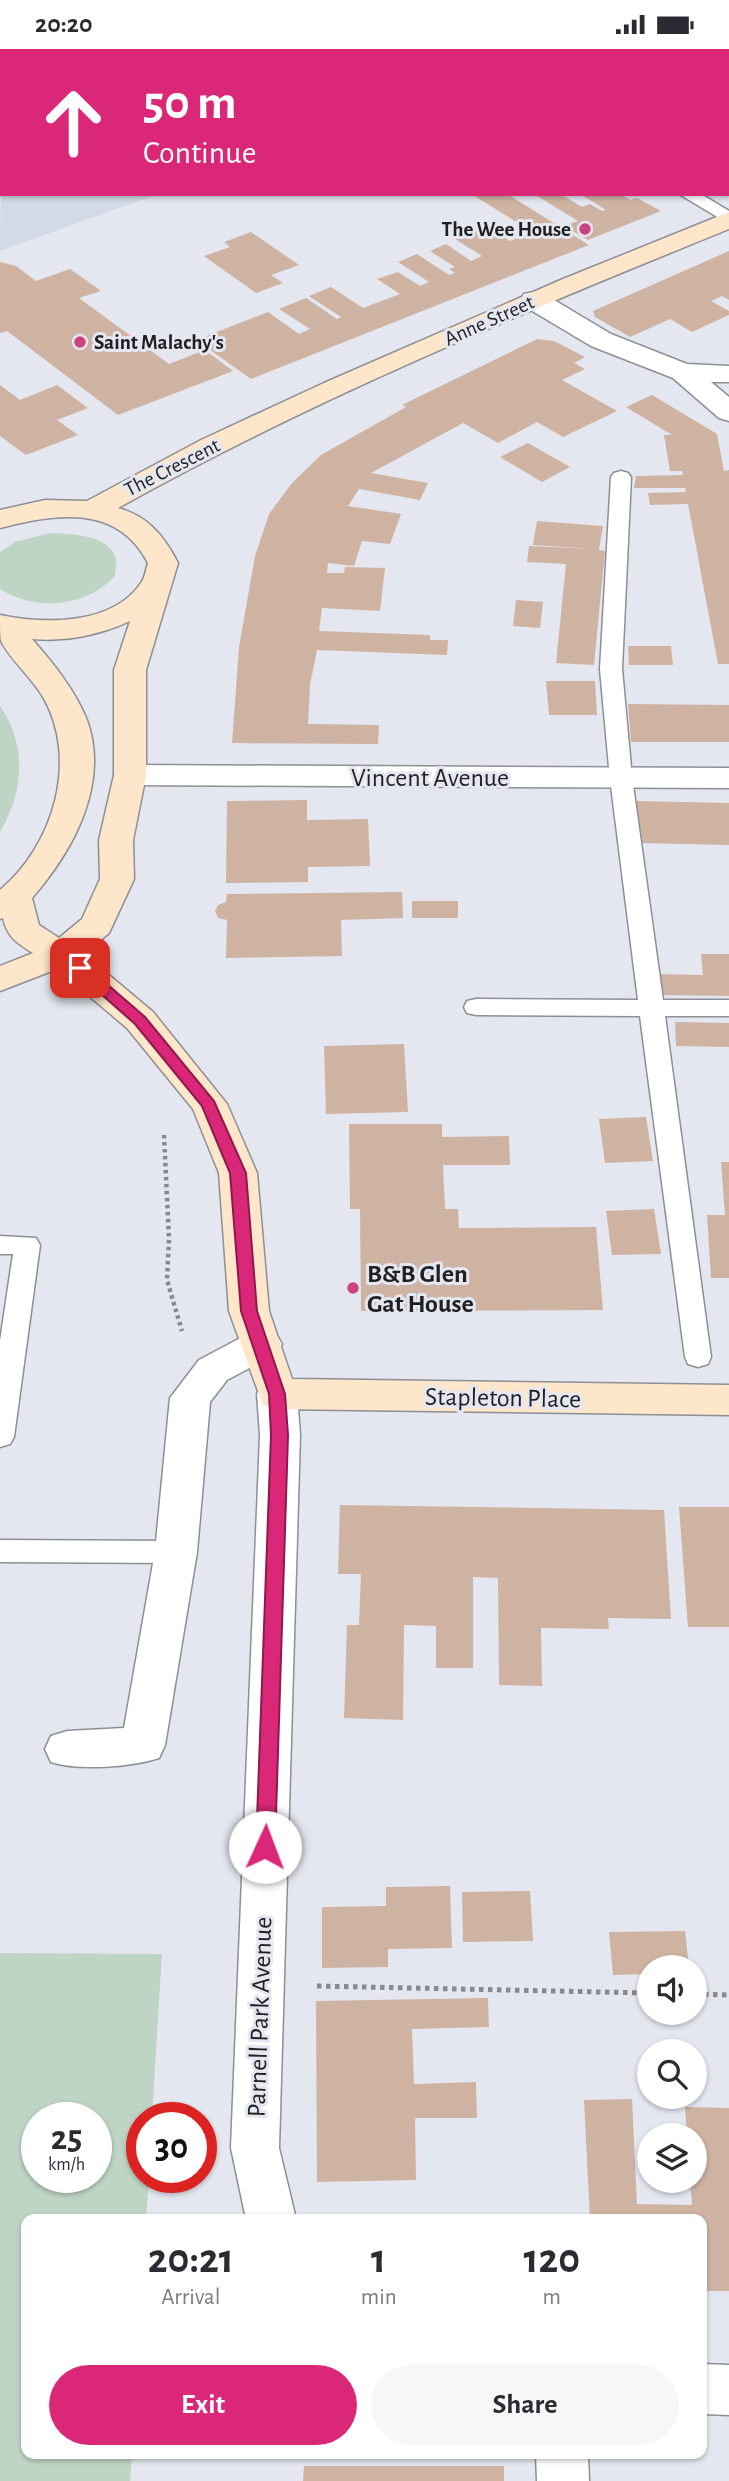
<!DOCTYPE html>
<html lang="en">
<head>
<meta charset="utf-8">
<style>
	:root { --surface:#fff; --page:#f7f7f7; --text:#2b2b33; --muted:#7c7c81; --accent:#db2777 }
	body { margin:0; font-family:"Alegreya Sans",sans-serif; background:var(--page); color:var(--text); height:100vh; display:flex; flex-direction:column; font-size:26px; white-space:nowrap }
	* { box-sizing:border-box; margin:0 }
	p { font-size:23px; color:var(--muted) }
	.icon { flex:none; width:38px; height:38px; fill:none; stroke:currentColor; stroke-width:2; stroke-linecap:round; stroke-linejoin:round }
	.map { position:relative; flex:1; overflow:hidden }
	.side { position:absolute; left:21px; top:2165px; width:686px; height:245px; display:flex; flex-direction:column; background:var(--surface); border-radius:14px; box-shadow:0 2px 5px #0004 }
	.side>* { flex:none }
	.top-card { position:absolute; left:0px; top:0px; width:730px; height:147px; box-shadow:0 2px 5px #0004; background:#db2777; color:#fff; overflow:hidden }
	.buttons { position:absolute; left:637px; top:1906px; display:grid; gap:14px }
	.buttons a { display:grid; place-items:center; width:70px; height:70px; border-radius:50%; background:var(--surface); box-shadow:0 2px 5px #0004; font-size:35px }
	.speed { position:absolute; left:21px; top:2053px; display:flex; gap:14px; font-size:35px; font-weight:700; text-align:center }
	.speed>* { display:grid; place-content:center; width:91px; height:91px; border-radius:50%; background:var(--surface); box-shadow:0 2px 5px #0004; line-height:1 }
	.speed small { font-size:18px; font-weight:400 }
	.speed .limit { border:10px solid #d22; background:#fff; color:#111 }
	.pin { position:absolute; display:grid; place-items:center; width:60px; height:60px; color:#fff; margin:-30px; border-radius:14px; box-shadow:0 4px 10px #0006 }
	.me { position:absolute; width:77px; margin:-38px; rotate:2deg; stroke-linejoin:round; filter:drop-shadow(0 0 5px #0008) }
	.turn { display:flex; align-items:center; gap:24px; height:147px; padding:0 28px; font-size:32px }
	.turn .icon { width:91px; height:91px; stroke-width:2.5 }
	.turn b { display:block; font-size:49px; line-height:60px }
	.eta { display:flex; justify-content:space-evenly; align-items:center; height:119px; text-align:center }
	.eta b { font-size:42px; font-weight:700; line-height:49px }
	.button { display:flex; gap:14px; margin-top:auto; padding:14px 28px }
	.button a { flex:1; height:80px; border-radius:42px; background:var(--accent); color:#fff; font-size:28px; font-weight:700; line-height:80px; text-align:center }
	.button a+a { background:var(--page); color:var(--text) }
	.status { display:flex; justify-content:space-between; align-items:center; height:49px; padding:0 35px; background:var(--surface); direction:ltr }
	.status svg { height:19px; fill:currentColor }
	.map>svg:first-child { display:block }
	.built { fill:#d3d9e7 }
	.green { fill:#bed5c5; fill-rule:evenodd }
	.building { fill:#cfb3a2 }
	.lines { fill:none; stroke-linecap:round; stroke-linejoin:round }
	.lane-casing { stroke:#8c8f96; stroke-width:3 }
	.street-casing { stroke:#8c8f96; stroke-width:3 }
	.secondary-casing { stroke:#8c8f96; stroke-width:3 }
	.path-far2 { stroke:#86898e; stroke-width:3.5; stroke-dasharray:2.5 2.5; stroke-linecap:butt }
	.path-far1 { stroke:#86898e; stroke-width:4.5; stroke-dasharray:3.5 3.5; stroke-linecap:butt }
	.path { stroke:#86898e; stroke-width:5; stroke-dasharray:4.5 4.5; stroke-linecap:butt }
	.lane { fill:#fff; fill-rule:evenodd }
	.street { fill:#fff; fill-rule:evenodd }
	.secondary { fill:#fde6c9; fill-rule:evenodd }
	.route { fill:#db2777; stroke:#8e194d; stroke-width:2 }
	.poi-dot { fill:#cc437d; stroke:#e4e7ef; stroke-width:2.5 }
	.labels { text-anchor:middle; stroke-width:6; stroke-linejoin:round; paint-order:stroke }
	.far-poi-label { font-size:21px; font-weight:bold; fill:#1e2022; stroke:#e4e7ef; text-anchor:end }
	.far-street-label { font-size:21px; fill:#1e2022; stroke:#e4e7ef }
	.street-label { font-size:26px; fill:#1e2022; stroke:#e4e7ef }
	.poi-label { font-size:26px; font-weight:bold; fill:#1e2022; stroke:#e4e7ef; text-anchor:start }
</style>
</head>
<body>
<div class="status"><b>20:20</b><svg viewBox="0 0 49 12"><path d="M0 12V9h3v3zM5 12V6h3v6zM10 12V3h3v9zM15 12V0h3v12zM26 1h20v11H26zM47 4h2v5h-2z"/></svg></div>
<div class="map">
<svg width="729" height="2432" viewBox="0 0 729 2432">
	<rect width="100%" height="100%" fill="#e4e7ef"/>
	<g class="built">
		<path d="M 87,0 L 566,0 L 81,2 Z"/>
		<path d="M 2,29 L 2,145 L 158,145 L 0,202 Z"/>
	</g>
	<g class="green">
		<path d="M 50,484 C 70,485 109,485 116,510 C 117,514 115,522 115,527 C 87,558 36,563 0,540 L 0,503 L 15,493 Z"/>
		<path d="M 0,657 C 27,695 24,743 0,783 Z"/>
		<path d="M 0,1904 L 162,1905 L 152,2068 L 142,2068 L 142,2128 L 149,2128 L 146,2170 L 26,2170 L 26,2404 L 132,2405 L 130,2432 L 0,2432 ZM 37,2068 L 96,2068 L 96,2128 L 37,2128 Z"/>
	</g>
	<g class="building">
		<path d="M 471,145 L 507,145 L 589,196 L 251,330 L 196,291 L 268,263 L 299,285 L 310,280 L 279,260 L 306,249 L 337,270 L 341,268 L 309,247 L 331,238 L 363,259 L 400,245 L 377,230 L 398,223 L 420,237 L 429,233 L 398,213 L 417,205 L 449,226 L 455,224 L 449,220 L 455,218 L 430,202 L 446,195 L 471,212 L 482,207 L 455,190 L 487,178 L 510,192 L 533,183 Z"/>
		<path d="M 534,145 L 560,145 L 582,158 L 590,155 L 602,162 L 606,161 L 580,145 L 620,145 L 631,151 L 637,149 L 661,162 L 588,191 L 564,177 L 578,172 Z"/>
		<path d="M 251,183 L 299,216 L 271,226 L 283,234 L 256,244 L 204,207 L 230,198 L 224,193 Z"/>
		<path d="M 729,202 L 729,251 L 722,247 L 711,252 L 729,262 L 729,266 L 692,283 L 670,270 L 630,288 L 595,268 L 593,262 Z"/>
		<path d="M 0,213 L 16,217 L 36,232 L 70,220 L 101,242 L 79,249 L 169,315 L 205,301 L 233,322 L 118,366 L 7,282 L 0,284 Z"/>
		<path d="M 537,290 L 554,292 L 585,308 L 574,314 L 585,320 L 562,331 L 617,362 L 563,388 L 537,373 L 498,394 L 463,374 L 371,424 L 428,434 L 420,451 L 359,440 L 348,457 L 401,465 L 390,495 L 362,492 L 354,517 L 328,514 L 327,524 L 344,524 L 345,518 L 385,519 L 380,562 L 322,559 L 319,582 L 430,586 L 430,591 L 448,591 L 447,606 L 317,601 L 310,636 L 308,675 L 379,676 L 378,695 L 232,694 L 239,598 L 255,507 L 269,465 L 292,434 L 321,406 L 406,358 L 402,356 Z"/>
		<path d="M 0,336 L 20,351 L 57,336 L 88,359 L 57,371 L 78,386 L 26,406 L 0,387 Z"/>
		<path d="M 652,346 L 717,385 L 724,422 L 729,421 L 729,615 L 718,615 L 688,455 L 650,456 L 648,444 L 686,443 L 685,439 L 634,439 L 636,427 L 683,426 L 682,422 L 670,422 L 664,386 L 672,386 L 626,358 Z"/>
		<path d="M 528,394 L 570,418 L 542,433 L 500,408 Z"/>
		<path d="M 537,472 L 603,477 L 599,501 L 605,502 L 594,616 L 556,614 L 566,515 L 527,513 L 529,497 L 594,500 L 533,496 Z"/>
		<path d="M 516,551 L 543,553 L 540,579 L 513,577 Z"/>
		<path d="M 628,597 L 671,597 L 673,616 L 629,616 Z"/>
		<path d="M 546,632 L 595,632 L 597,666 L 549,666 Z"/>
		<path d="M 628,655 L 729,656 L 729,693 L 631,693 Z"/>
		<path d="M 307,751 L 307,771 L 368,770 L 370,817 L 308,818 L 308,833 L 226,834 L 227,752 Z"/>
		<path d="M 636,752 L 729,754 L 729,796 L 638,794 Z"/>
		<path d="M 402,843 L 403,869 L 341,871 L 342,907 L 226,909 L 227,871 L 218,869 L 215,862 L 218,856 L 226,853 L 227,845 Z"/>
		<rect x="412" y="852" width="46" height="17"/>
		<path d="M 701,905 L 729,905 L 729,947 L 659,946 L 657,925 L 703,926 Z"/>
		<path d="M 675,973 L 729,974 L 729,998 L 676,997 Z"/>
		<path d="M 404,995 L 408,1063 L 326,1065 L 324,997 Z"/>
		<path d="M 646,1068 L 653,1112 L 605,1114 L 599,1070 Z"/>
		<path d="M 349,1075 L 442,1075 L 442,1088 L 509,1087 L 510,1116 L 443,1116 L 445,1160 L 458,1160 L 459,1179 L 596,1178 L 603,1261 L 361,1262 L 360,1160 L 350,1160 Z"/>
		<path d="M 721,1113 L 729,1113 L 729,1229 L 711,1229 L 707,1166 L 725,1166 Z"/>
		<path d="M 654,1160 L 661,1205 L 612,1206 L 606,1162 Z"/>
		<path d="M 340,1456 L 664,1461 L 671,1570 L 608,1569 L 609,1580 L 541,1579 L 542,1637 L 499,1636 L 498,1529 L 473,1528 L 473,1619 L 436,1619 L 436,1577 L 404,1576 L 403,1671 L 344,1669 L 347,1576 L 359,1576 L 361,1525 L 338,1525 Z"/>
		<path d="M 679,1458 L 729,1458 L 729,1578 L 688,1578 Z"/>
		<path d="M 450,1837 L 452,1899 L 388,1900 L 388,1918 L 322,1919 L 322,1858 L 386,1857 L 386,1838 Z"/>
		<path d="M 530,1842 L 533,1892 L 463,1893 L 462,1843 Z"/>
		<path d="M 685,1882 L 689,1918 L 649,1918 L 649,1925 L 613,1926 L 609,1883 Z"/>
		<path d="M 488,1949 L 489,1978 L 412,1980 L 414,2035 L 476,2033 L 477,2069 L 415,2069 L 416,2131 L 317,2133 L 316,1952 Z"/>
		<path d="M 632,2050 L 637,2155 L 692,2156 L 690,2132 L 695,2132 L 695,2086 L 687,2086 L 685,2058 L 729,2059 L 729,2242 L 702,2242 L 702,2170 L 590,2170 L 584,2051 Z"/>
		<path d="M 304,2417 L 504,2417 L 504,2432 L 303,2432 Z"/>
	</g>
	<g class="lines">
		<g class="lane-casing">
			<g id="lane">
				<path d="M 679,145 L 701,145 L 729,162 L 729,175 Z"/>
				<path d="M 621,422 L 628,424 L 631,428 L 622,620 L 632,729 L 663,951 L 729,951 L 729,967 L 665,967 L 711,1308 L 708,1315 L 698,1318 L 688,1315 L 685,1308 L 640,967 L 476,966 L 467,964 L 464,958 L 467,952 L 476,950 L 638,951 L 610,729 L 600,620 L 611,428 L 614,424 Z"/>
				<path d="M 0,1187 L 36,1189 L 40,1196 L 14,1388 L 10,1395 L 0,1398 L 0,1292 L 13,1205 L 0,1205 Z"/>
				<path d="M 0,1491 L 176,1492 L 186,1495 L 190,1503 L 186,1511 L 176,1514 L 0,1513 Z"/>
			</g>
		</g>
		<g class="street-casing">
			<g id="street">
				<path d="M 534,243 L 544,245 L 611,285 L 687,315 L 729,317 L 729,333 L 711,333 L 729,348 L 729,372 L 719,369 L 673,329 L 591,297 L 524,257 L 520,251 L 524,245 Z"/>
				<path d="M 130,716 L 729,719 L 729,739 L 130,736 L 118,733 L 114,726 L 118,719 Z"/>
				<path d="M 262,1280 L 276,1285 L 282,1295 L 276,1305 L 227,1331 L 210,1353 L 197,1503 L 165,1696 L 159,1709 C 131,1718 79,1722 51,1713 L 45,1700 L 51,1687 L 67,1682 L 124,1679 L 155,1503 L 170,1349 L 199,1311 L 248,1285 Z"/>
				<path d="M 277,1330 L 291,1334 L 297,1345 L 300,1386 L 279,2099 L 296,2170 L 246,2170 L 231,2099 L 260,1386 L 257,1345 L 263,1334 Z"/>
				<path d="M 702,2315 L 729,2316 L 729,2366 L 702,2365 Z"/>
				<path d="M 536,2404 L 588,2404 L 589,2432 L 537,2432 Z"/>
			</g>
		</g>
		<g class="secondary-casing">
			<path id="secondary" d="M 729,163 L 729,180 C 522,264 313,350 118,459 C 148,467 164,487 178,514 L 146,621 L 146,726 L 133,791 L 134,830 L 109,884 L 84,905 L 153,963 L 227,1055 L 257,1124 L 269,1262 L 292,1330 L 729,1336 L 729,1366 L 277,1360 L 263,1356 L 229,1262 L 219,1124 L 193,1060 L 127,979 L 57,920 L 0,942 L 0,917 L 33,904 C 17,894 7,888 3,869 L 0,870 L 0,841 C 54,796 79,710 43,648 C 32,629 9,609 1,592 C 0,586 0,573 0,566 C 43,575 112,577 141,534 C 145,529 146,520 148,514 C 117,454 55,465 0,479 L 0,461 L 45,451 L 87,452 L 201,391 L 324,334 L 563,230 ZM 130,572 L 114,621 L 114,726 L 99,791 L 100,830 L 82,870 L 59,889 L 39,876 L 32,849 C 73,802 110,735 87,671 C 75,641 53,614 32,590 C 65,593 100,586 130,572 Z"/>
		</g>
		<path class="path-far2" d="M 52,2 L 57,0"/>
		<path class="path-far1" d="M 164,1086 L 169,1190 L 167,1231 L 182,1282"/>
		<g class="path">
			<path d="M 317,1937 L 649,1944"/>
			<path d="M 695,1945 L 729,1946"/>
		</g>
		<use href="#lane" class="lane"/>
		<use href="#street" class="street"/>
		<use href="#secondary" class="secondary"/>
	</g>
	<path class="route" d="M 80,914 L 85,916 L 145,968 L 214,1052 L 246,1124 L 257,1262 L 285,1345 L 288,1386 L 275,1798 L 272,1804 L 265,1806 L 258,1804 L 256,1798 L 271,1386 L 269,1345 L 241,1262 L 230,1124 L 202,1057 L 135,975 L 75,922 L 73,919 L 75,916 Z"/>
	<g class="poi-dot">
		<circle cx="585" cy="180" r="7"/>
		<circle cx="80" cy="293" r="7"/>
		<circle cx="353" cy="1239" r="7"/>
	</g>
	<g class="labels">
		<g class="far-poi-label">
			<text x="571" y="187">The Wee House</text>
			<text x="94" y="300" text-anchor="start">Saint Malachy's</text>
		</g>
		<g class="far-street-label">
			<text transform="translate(489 271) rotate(-24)" y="7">Anne Street</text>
			<text transform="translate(172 418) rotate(-27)" y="7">The Crescent</text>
		</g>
		<g class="street-label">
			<text x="430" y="737">Vincent Avenue</text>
			<text transform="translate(503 1348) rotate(1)" y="9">Stapleton Place</text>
			<text transform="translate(259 1968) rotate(-88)" y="9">Parnell Park Avenue</text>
		</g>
		<g class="poi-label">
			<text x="367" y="1233">B&amp;B Glen<tspan x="367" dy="30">Gat House</tspan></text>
		</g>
	</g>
</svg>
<div class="buttons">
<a><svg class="icon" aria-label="sound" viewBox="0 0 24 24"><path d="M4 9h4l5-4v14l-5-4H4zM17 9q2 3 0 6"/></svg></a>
<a><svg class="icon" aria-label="search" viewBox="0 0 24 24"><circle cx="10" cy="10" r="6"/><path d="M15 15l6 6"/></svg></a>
<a><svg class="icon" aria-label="layers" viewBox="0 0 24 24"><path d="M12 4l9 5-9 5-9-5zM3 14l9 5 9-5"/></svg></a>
</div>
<div class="speed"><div>25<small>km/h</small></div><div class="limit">30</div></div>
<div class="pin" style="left:80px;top:919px;background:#d93025"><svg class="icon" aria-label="arrive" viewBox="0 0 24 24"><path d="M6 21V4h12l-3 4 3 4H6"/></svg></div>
<svg class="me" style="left:265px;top:1798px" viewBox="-20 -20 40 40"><circle r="19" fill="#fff"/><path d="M0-13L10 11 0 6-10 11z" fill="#db2777"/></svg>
<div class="top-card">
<div class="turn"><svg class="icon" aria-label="ahead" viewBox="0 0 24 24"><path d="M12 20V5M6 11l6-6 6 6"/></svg><div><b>50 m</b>Continue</div></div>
</div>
<section class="side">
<div class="eta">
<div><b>20:21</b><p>Arrival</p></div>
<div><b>1</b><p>min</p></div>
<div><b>120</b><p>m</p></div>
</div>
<div class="button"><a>Exit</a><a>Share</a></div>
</section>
</div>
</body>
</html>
